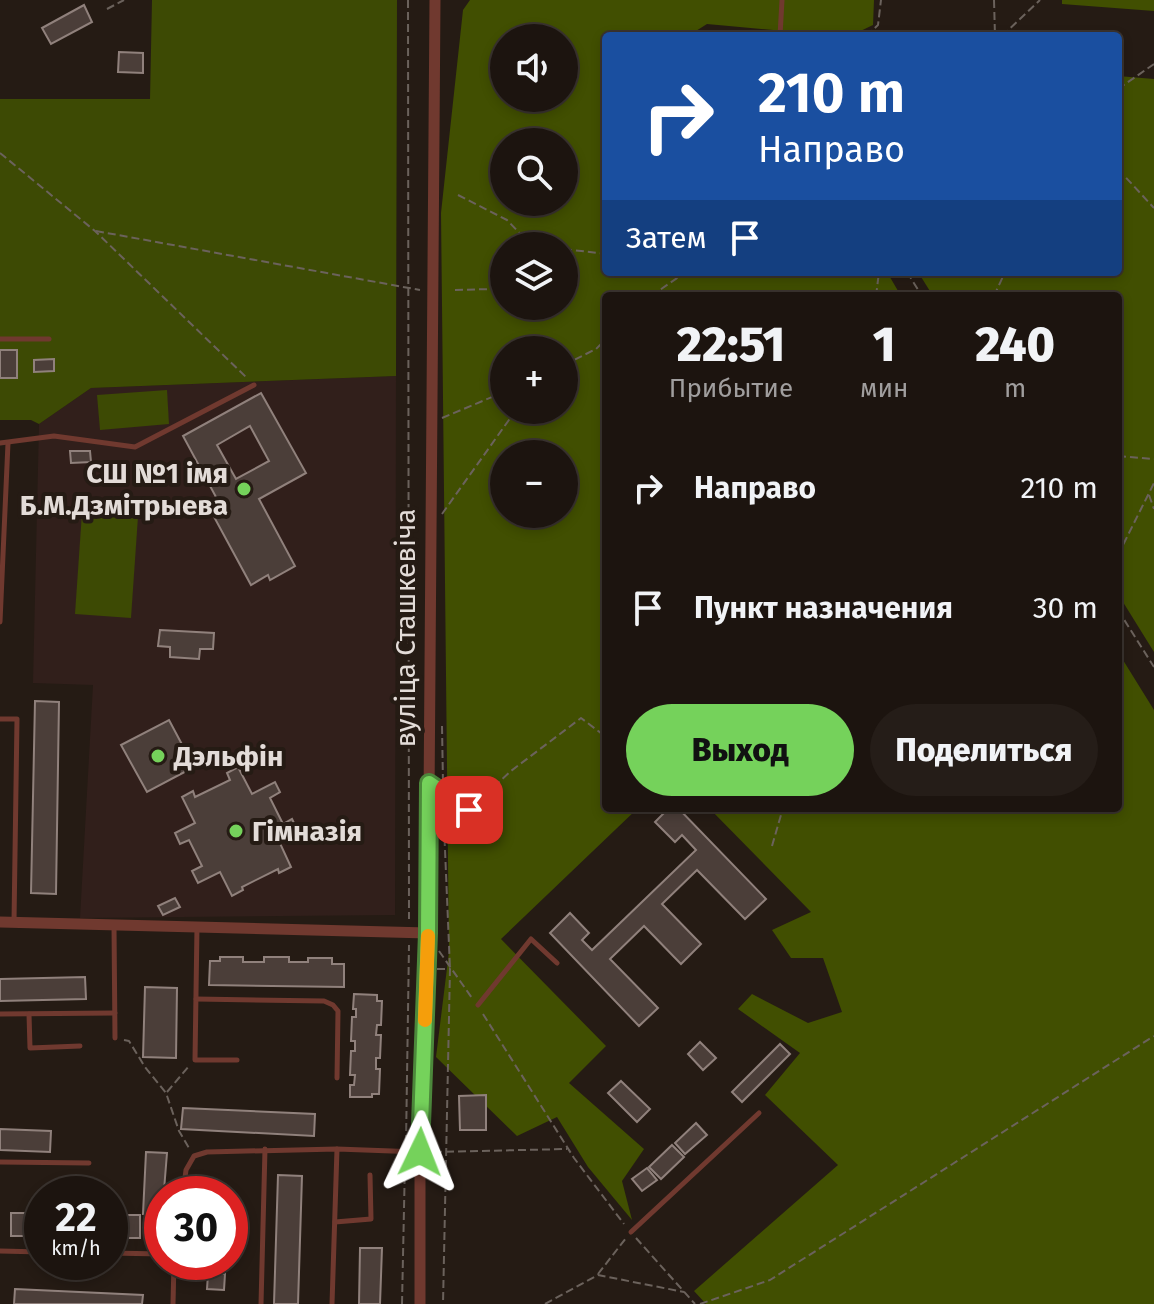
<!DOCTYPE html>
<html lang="ru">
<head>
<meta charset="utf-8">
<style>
	:root { --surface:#1c140f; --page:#251d18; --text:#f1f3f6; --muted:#a09e9e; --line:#3a332f; --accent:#75d25b }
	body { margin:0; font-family:"Fira Sans",sans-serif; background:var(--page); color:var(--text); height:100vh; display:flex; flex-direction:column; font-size:30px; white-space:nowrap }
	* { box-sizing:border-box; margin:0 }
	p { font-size:26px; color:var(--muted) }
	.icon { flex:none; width:44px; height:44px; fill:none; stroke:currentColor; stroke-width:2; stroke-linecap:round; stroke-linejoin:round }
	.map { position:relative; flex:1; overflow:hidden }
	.panel { position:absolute; left:602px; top:292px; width:520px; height:520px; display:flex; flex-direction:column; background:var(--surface); border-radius:8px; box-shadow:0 4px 12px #0003,0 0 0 2px var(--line) }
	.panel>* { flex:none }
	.guide { position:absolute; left:602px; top:32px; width:520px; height:244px; border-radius:8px; box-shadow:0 4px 12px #0003,0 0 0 2px var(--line); background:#1a4fa0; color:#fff; overflow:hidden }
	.tools { position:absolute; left:490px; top:24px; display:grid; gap:16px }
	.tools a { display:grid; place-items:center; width:88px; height:88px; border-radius:50%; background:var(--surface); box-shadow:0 4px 12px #0003,0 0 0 2px var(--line); font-size:40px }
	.speed { position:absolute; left:24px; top:1176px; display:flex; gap:16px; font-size:40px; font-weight:700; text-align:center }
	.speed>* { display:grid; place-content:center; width:104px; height:104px; border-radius:50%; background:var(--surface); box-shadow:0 4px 12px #0003,0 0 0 2px var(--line); line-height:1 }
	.speed small { font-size:20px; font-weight:400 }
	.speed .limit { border:12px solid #d22; background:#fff; color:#111 }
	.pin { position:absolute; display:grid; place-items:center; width:68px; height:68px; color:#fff; margin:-34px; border-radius:16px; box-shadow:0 4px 12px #0006 }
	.me { position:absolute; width:88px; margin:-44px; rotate:2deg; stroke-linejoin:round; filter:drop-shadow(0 0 6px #0008) }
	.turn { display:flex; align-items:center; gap:28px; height:168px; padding:0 24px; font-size:36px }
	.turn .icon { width:104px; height:104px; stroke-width:2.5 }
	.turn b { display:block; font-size:56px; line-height:68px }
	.then { display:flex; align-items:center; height:76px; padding:0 24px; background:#0003; gap:16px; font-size:30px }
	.eta { display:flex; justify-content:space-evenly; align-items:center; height:136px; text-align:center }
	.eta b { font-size:48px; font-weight:800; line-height:56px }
	.cta { display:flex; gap:16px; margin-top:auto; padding:16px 24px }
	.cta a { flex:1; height:92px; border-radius:48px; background:var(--accent); color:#111; font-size:32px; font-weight:800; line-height:92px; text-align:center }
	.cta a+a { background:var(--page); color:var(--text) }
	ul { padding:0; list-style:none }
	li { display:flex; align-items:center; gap:24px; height:120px; padding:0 24px }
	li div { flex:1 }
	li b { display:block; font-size:30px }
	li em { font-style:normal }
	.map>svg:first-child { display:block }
	.education { fill:#311f1b }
	.green { fill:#3d4a04 }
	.forest { fill:#414f01; fill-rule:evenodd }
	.building { fill:#4b3e39; stroke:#90817c; stroke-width:2; fill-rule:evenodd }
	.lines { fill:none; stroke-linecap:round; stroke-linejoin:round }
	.path { stroke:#6b625c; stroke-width:2; stroke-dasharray:8 4; stroke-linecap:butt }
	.service { stroke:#70392f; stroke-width:5 }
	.minor { stroke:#70392f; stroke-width:11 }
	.route-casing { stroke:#4c883b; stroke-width:20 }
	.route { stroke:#75d25b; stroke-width:14 }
	.slow { stroke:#f59e0b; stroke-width:14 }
	.poi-dot { fill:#75d25b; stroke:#251b14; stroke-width:3 }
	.labels { text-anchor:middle; stroke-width:8; stroke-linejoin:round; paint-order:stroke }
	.poi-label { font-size:28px; font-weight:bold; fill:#e3dcd8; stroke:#251b14; text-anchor:start }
	.street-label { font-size:28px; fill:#e3dcd8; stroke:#251b14 }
</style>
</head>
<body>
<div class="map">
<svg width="1154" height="1304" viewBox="0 0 1154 1304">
	<rect width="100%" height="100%" fill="#251b14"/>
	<path class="education" d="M 396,376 L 395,915 L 80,918 L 93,685 L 33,683 L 39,424 L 91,388 Z"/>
	<g class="green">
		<path d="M 152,0 L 397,0 L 396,376 L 91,388 L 39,424 L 31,420 L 0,420 L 0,99 L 150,99 Z"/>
		<path d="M 167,390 L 169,424 L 100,430 L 97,395 Z"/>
		<path d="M 83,498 L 139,502 L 131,618 L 75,614 Z"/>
	</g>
	<g class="forest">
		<path d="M 470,0 L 874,0 L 873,25 L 850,36 L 840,36 L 707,24 L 688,36 L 606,36 L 606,272 L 887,272 L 901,296 L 606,296 L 606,808 L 638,808 L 501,939 L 606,1046 L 569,1083 L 644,1149 L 622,1181 L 632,1220 L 588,1167 L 557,1117 L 517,1136 L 436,1057 L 449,952 L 441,213 L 463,10 ZM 504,38 L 564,38 L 564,98 L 504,98 ZM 504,142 L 564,142 L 564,202 L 504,202 ZM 504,246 L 564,246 L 564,306 L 504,306 ZM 504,350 L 564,350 L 564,410 L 504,410 ZM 504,454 L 564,454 L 564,514 L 504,514 Z"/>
		<path d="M 1062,0 L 1154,0 L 1154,11 L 1062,4 Z"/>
		<path d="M 1118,76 L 1154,79 L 1154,652 L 1118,594 L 1118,296 L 933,296 L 918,272 L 1118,272 Z"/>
		<path d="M 1118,652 L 1154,710 L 1154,1304 L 706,1304 L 694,1291 L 838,1165 L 765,1095 L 800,1053 L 738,1009 L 752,994 L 808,1023 L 842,1012 L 823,958 L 791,958 L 772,930 L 811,912 L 709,808 L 1118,808 Z"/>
	</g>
	<g class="building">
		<path d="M 84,5 L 92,22 L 51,44 L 42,28 Z"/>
		<path d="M 119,52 L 143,53 L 143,73 L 118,72 Z"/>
		<rect x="0" y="350" width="17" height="28"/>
		<path d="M 54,359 L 54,371 L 34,372 L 34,360 Z"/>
		<path d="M 261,393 L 306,473 L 259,499 L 295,566 L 270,580 L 268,575 L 251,585 L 213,515 L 223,510 L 183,436 ZM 250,426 L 269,461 L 236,479 L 217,445 Z"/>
		<path d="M 70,451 L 90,451 L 91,462 L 71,463 Z"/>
		<path d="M 160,630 L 214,633 L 213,649 L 200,649 L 199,659 L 170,657 L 170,647 L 158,646 Z"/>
		<path d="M 35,701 L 59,702 L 56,894 L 31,893 Z"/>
		<path d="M 169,720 L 194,767 L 147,792 L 121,745 Z"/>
		<path d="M 238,767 L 252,794 L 275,782 L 280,792 L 270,798 L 283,824 L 292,819 L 297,829 L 278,839 L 291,867 L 279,873 L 278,869 L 242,887 L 243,890 L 232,896 L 220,872 L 198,883 L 192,871 L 202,866 L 189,840 L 180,844 L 175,833 L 195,823 L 182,797 L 193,791 L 195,797 L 230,780 L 227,773 Z"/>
		<path d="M 669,808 L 678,808 L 766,899 L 745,919 L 697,870 L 662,904 L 701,944 L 681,964 L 644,926 L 610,959 L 658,1008 L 639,1026 L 550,933 L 570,913 L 589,933 L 582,940 L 592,950 L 696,850 L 682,835 L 675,842 L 655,822 Z"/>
		<path d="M 175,898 L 180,907 L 163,915 L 158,906 Z"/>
		<path d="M 220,957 L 243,957 L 243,962 L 264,962 L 264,957 L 289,957 L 289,962 L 308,962 L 308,958 L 332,958 L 332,964 L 344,964 L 344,987 L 209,985 L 210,961 L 220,961 Z"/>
		<path d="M 85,977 L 86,999 L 0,1001 L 0,979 Z"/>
		<path d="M 145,987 L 177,988 L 176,1058 L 143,1057 Z"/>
		<path d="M 354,994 L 377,995 L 377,1001 L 382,1001 L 381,1025 L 377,1025 L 376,1035 L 381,1035 L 380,1058 L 376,1058 L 376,1069 L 380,1069 L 379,1094 L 372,1094 L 372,1097 L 350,1097 L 350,1085 L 354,1085 L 355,1075 L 350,1075 L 351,1051 L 355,1051 L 355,1041 L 351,1041 L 352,1017 L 356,1017 L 356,1009 L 353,1009 Z"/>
		<path d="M 700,1042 L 716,1058 L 703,1070 L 688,1054 Z"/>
		<path d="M 780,1044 L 790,1054 L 742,1102 L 732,1092 Z"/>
		<path d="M 621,1081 L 650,1109 L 637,1122 L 608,1093 Z"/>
		<path d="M 486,1095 L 486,1130 L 460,1130 L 459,1096 Z"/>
		<path d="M 183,1108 L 315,1114 L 314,1136 L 181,1129 Z"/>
		<path d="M 696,1123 L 707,1135 L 685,1154 L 675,1143 Z"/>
		<path d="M 0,1129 L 51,1131 L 50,1152 L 0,1150 Z"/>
		<path d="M 672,1145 L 684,1157 L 661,1179 L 649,1167 Z"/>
		<path d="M 146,1152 L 167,1153 L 162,1215 L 143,1214 Z"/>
		<path d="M 647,1168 L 657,1180 L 642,1191 L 632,1179 Z"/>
		<path d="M 278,1175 L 302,1176 L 298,1304 L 274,1304 Z"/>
		<rect x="11" y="1213" width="31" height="23"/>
		<rect x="110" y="1215" width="30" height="23"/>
		<path d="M 360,1248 L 382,1248 L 380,1304 L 359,1304 Z"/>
		<path d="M 208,1274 L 225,1274 L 224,1290 L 207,1289 Z"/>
		<path d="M 15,1289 L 143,1295 L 142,1304 L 14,1304 Z"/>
	</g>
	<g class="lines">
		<g class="path">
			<path d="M 408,0 L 409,919"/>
			<path d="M 994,0 L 995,36"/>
			<path d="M 107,9 L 124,0"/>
			<path d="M 866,36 L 878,25 L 881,0"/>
			<path d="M 1002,36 L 1040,0"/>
			<path d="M 1118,89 L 1154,64"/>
			<path d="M 0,153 L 95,231 L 247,378"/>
			<path d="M 1118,169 L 1154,208"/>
			<path d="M 458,195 L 507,220 L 532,246"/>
			<path d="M 96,231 L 420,290"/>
			<path d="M 564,249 L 606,254"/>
			<path d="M 670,272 L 681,275"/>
			<path d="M 907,272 L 922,296"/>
			<path d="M 455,290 L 492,289 L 504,276"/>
			<path d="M 651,296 L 686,272"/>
			<path d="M 876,296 L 879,272"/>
			<path d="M 994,296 L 1005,272"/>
			<path d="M 564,365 L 596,349 L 606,339"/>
			<path d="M 442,418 L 504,392"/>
			<path d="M 1118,456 L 1154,459"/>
			<path d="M 1149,495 L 1154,509"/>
			<path d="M 442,514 L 516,410"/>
			<path d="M 1118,555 L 1154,483"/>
			<path d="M 1118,610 L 1154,667"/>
			<path d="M 442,726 L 443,784"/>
			<path d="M 443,802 L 450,969"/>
			<path d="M 476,803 L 511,771 L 581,718 L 606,737"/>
			<path d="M 445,834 L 463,816"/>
			<path d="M 772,846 L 783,808"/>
			<path d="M 439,951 L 472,998"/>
			<path d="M 437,969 L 450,969 L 443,1304"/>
			<path d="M 483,1014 L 574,1158 L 624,1224"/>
			<path d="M 124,1040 L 129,1041 L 145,1067 L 166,1093 L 179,1131 L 189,1148"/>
			<path d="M 167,1092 L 189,1066"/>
			<path d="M 406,1143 L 409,945"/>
			<path d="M 434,1152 L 567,1149"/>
			<path d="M 636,1238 L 695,1304"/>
			<path d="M 598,1274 L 626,1238"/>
			<path d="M 402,1304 L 405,1161"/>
			<path d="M 545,1304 L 598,1275 L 684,1292"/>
			<path d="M 700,1304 L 770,1280 L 1154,1036"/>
		</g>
		<g class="service">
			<path d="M 780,36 L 782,0"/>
			<path d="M 0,339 L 49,339"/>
			<path d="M 0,443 L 54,436 L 135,447 L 254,385"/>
			<path d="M 0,622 L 8,443"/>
			<path d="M 0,719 L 17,719 L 14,922"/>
			<path d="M 430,784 L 469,810"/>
			<path d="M 114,926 L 115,1038"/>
			<path d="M 197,927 L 195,1060 L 237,1060"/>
			<path d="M 196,999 L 324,1001 L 333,1005 L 338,1011 L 337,1078"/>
			<path d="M 478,1005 L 531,939 L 557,963"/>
			<path d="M 0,1014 L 115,1013"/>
			<path d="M 29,1014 L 30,1048 L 80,1046"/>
			<path d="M 0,1162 L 89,1163"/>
			<path d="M 183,1194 L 186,1170 L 194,1156 L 207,1152 L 337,1149 L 419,1152"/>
			<path d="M 335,1222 L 371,1219 L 370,1175"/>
			<path d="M 631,1232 L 759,1113"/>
			<path d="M 0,1251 L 42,1252"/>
			<path d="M 110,1253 L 162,1254"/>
			<path d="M 173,1304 L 174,1262"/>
			<path d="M 261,1304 L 265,1149"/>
			<path d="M 332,1304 L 337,1149"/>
		</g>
		<g class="minor">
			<path d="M 0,922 L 428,933"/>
			<path d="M 420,1304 L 420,1152 L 428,933 L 435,0"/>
		</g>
	</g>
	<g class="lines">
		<g class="route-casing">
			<path id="route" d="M 420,1152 L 428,933 L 429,783 L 469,810"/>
		</g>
		<use href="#route" class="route"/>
		<path class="slow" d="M 425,1020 L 428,936"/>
	</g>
	<g class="poi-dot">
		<circle cx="244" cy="489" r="8"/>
		<circle cx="158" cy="756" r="8"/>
		<circle cx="236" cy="831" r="8"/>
	</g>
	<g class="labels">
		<g class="poi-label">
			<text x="228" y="483" text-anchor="end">СШ №1 імя<tspan x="228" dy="32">Б.М.Дзмітрыева</tspan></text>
			<text x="174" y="766">Дэльфін</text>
			<text x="252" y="841">Гімназія</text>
		</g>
		<g class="street-label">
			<text transform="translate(405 628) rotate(-90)" y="10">вуліца Сташкевіча</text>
		</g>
	</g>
</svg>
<div class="tools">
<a><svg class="icon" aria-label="sound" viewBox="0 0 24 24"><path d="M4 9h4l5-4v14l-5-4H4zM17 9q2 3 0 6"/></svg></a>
<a><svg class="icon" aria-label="search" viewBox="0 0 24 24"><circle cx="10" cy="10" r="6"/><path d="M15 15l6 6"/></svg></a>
<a><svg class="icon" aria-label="layers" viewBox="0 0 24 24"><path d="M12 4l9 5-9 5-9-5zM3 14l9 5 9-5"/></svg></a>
<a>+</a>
<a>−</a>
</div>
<div class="speed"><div>22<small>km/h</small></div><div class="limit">30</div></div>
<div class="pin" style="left:469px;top:810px;background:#d93025"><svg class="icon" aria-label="arrive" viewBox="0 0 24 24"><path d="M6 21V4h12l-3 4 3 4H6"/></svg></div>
<svg class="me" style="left:420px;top:1152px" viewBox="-20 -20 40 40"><path d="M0-17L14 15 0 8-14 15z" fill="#75d25b" stroke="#fff" stroke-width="4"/></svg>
<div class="guide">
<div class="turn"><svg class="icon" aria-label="right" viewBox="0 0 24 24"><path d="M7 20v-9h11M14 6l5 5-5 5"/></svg><div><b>210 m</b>Направо</div></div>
<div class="then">Затем<svg class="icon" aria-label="arrive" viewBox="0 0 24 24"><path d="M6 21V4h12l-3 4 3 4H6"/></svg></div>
</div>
<section class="panel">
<div class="eta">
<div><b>22:51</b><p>Прибытие</p></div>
<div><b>1</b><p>мин</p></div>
<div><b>240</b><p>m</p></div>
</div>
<ul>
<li><svg class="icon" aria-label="right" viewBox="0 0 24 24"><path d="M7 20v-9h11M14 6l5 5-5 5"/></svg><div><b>Направо</b></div><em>210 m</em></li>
<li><svg class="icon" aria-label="arrive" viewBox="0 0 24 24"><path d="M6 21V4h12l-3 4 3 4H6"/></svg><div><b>Пункт назначения</b></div><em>30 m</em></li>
</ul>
<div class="cta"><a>Выход</a><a>Поделиться</a></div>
</section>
</div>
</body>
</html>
